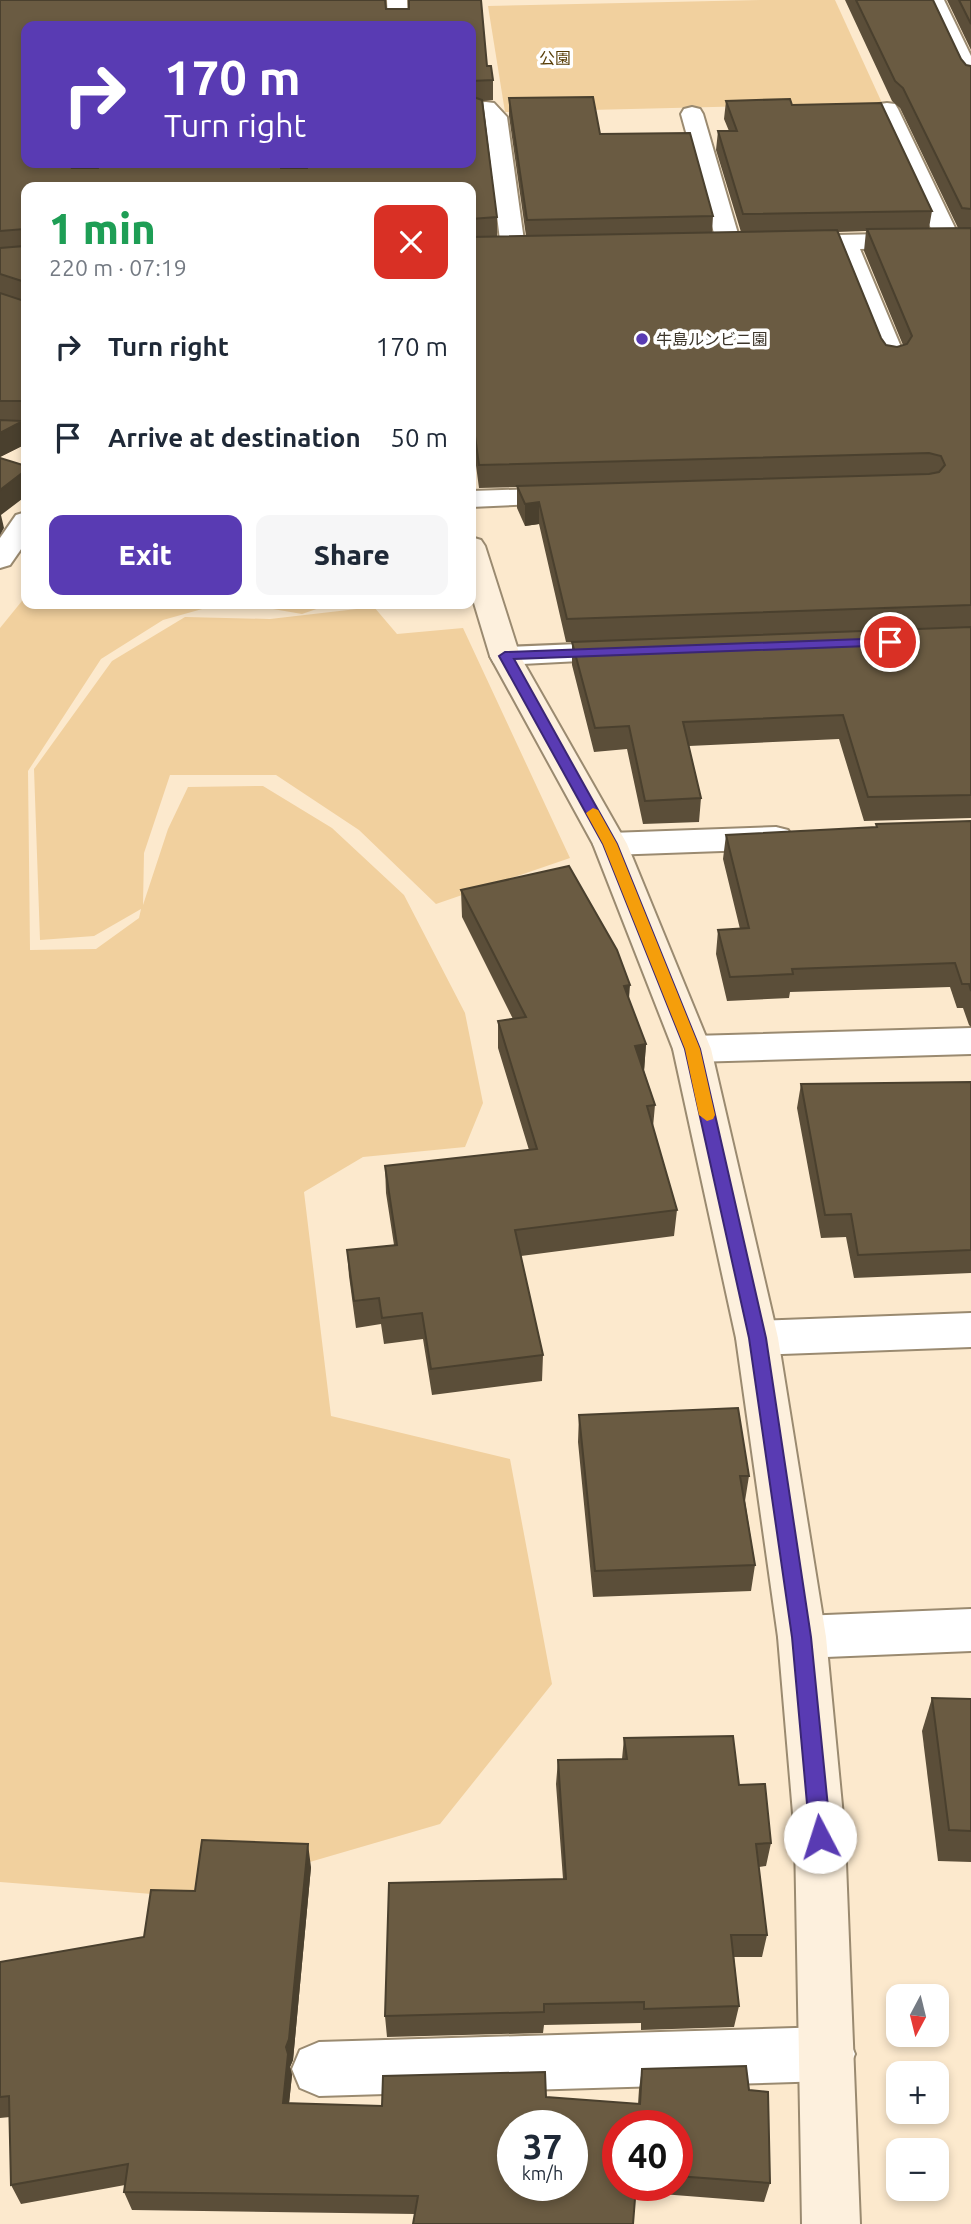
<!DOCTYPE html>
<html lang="en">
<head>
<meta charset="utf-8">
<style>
	:root { --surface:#fff; --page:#f6f6f7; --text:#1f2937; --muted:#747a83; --accent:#593bb3 }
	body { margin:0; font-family:Ubuntu,"Noto Sans JP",sans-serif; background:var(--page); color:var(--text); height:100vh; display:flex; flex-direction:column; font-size:26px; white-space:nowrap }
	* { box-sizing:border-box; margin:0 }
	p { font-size:23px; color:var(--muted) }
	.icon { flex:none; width:38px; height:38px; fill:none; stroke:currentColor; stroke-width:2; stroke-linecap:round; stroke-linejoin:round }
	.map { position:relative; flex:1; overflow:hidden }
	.side { position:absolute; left:21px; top:182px; width:455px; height:427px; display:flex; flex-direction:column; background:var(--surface); border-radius:14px; box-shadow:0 4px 10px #0003 }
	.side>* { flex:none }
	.hud { position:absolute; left:21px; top:21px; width:455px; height:147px; border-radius:14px; box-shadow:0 4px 10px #0003; background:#593bb3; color:#fff; overflow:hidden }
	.needle { width:46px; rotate:187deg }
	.tools { position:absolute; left:886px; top:1984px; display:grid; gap:14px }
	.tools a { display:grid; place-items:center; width:63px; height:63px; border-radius:14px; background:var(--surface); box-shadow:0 4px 10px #0003; font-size:35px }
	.speed { position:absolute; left:497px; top:2110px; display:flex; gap:14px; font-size:35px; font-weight:700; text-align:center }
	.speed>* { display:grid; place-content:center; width:91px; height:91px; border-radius:50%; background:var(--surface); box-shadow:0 4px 10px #0003; line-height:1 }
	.speed small { font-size:18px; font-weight:400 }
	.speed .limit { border:10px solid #d22; background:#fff; color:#111 }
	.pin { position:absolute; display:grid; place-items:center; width:60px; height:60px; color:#fff; margin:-30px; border:4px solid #fff; border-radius:50%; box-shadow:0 2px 7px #0007 }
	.me { position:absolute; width:77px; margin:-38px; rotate:355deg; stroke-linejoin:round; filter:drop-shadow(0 0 5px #0008) }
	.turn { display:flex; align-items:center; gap:24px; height:147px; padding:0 28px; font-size:32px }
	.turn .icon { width:91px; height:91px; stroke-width:2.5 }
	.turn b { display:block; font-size:49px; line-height:60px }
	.round { display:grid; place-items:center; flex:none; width:74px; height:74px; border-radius:14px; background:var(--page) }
	.headline { display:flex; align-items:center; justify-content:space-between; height:119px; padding:0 28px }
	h1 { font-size:42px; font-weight:800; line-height:52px; color:#1e9e55 }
	.cta { display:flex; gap:14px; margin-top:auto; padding:14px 28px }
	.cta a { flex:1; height:80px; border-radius:14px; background:var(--accent); color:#fff; font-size:28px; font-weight:800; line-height:80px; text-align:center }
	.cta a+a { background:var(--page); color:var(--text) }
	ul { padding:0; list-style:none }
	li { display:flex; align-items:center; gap:21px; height:91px; padding:0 28px }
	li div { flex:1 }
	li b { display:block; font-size:26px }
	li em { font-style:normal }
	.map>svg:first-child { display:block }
	.green { fill:#f1d09e }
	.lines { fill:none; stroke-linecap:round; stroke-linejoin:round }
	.street-casing { stroke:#9a8a70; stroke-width:4 }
	.secondary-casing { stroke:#9a8a70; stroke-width:4 }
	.street { fill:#fff; fill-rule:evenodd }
	.secondary { fill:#fdf0dd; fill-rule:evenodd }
	.wall { fill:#5b4e39; fill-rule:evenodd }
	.shaded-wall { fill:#4a402e }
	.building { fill:#6a5b42; stroke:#4a402e; stroke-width:2; fill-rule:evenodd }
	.route { fill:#593bb3; stroke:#3a2674; stroke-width:2 }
	.slow { fill:#f59e0b }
	.poi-dot { fill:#593bb3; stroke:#fff; stroke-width:2.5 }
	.labels { text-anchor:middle; stroke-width:7; stroke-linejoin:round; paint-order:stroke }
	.far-park-label { font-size:16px; fill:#583e08; stroke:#fff }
	.far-poi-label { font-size:16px; fill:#3c352a; stroke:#fff; text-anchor:start }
</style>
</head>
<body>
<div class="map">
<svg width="971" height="2224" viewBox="0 0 971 2224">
	<rect width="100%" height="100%" fill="#fce9cd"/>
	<g class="green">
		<path d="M 760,0 L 835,0 L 882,103 L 505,112 L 488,6 Z"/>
		<path d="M 26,596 L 26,604 L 220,604 L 163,620 L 101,659 L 28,771 L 30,950 L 96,949 L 139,918 L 141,909 L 94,936 L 40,940 L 34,769 L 112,661 L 185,617 L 270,619 L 374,607 L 397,634 L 463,628 L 570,858 L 436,904 L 359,830 L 276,775 L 170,775 L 144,853 L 143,905 L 168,829 L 188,787 L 263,786 L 332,828 L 404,895 L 465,1013 L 483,1103 L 465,1147 L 363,1157 L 304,1192 L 331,1416 L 510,1459 L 552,1684 L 440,1824 L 190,1897 L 0,1882 L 0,628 Z"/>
		<path d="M 244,604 L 331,604 L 302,614 Z"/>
	</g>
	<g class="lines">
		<g class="street-casing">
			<g id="street">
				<path d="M 387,0 L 407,0 L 408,26 L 388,26 Z"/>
				<path d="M 924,0 L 944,0 L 971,56 L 971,84 L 964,82 L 960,78 Z"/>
				<path d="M 486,102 L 494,103 L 507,117 L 525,248 L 521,253 L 513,255 L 505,253 L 501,248 L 485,119 L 481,115 L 471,115 L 471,103 Z"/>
				<path d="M 887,103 L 895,104 L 898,109 L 957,232 L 971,232 L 971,246 L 860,249 L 906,359 L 902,364 L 893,367 L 884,364 L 880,359 L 836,249 L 780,248 L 776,243 L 780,238 L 788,236 L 933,233 L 876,109 L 879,104 Z"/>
				<path d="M 692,107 L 700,109 L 703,114 L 741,244 L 737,249 L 721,249 L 717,244 L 681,114 L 684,109 Z"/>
				<path d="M 82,163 L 104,163 L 99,187 L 77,187 Z"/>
				<path d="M 285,163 L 307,163 L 306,187 L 284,187 Z"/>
				<path d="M 570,488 L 580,490 L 584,496 L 580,502 L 471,507 L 471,491 Z"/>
				<path d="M 26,512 L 26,542 L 10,565 L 0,568 L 0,538 L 16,515 Z"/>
				<path d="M 626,642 L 637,644 L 641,651 L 637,658 L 505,665 L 494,663 L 490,656 L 494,649 L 505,647 Z"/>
				<path d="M 776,827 L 788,830 L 793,838 L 788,846 L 776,849 L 610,855 L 598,852 L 593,844 L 598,836 L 610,833 Z"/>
				<path d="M 971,1028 L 971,1054 L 692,1062 L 679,1058 L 673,1049 L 679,1040 L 692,1036 Z"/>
				<path d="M 971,1313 L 971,1347 L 757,1355 L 742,1350 L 736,1338 L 742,1326 L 757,1321 Z"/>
				<path d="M 971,1609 L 971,1651 L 802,1658 L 785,1652 L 778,1637 L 785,1622 L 802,1616 Z"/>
				<path d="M 828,2027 L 847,2035 L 855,2054 L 847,2073 L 828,2081 L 319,2096 L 300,2088 L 292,2069 L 300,2050 L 319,2042 Z"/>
			</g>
		</g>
		<g class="secondary-casing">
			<path id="secondary" d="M 471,537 L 481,540 L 485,546 L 520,656 L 627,844 L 711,1049 L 778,1338 L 826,1637 L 845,1837 L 860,2224 L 802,2224 L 795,1837 L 778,1637 L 736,1338 L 673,1049 L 593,844 L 490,656 L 471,593 Z"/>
		</g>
		<use href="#street" class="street"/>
		<use href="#secondary" class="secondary"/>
	</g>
	<g class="wall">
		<path d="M 0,0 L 385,0 L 386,9 L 409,9 L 409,0 L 481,0 L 487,66 L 491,66 L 493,80 L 493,100 L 483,101 L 497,217 L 497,237 L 526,236 L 509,116 L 509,98 L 593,97 L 600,134 L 690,133 L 713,216 L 712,233 L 741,232 L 716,150 L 718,131 L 729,131 L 724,119 L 726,101 L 790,99 L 792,105 L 881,103 L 932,211 L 929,228 L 958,228 L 900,108 L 892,101 L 845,0 L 933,0 L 961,59 L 966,65 L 971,66 L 971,818 L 864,821 L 839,739 L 689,746 L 701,798 L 699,822 L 643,824 L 627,749 L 594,752 L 572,665 L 572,642 L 566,642 L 539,524 L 525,526 L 517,508 L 517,487 L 479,488 L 475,458 L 471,458 L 471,187 L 26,187 L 26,433 L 24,423 L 26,444 L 0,457 ZM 26,26 L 471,26 L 471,163 L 307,163 L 307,168 L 283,168 L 283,163 L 99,163 L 98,168 L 79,168 L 80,163 L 26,163 ZM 866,231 L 864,251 L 903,345 L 897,347 L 886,345 L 881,338 L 837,232 Z"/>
		<path d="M 947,0 L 971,0 L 971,50 Z"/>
		<path d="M 971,821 L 971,1027 L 969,1025 L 963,1008 L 957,1008 L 950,987 L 790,992 L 789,998 L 727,1001 L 716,954 L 718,930 L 740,929 L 723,859 L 726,835 L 876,827 L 876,824 Z"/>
		<path d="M 461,890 L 629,999 L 646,1044 L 644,1071 L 655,1105 L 653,1127 L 677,1210 L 674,1236 L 521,1256 L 543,1355 L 542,1381 L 432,1395 L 423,1339 L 384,1344 L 381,1324 L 356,1328 L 349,1276 L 347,1250 L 394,1245 L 386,1193 L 385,1166 L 529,1150 L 498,1048 L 498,1021 L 513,1019 L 462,917 Z"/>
		<path d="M 971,1082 L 971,1273 L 854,1278 L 846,1237 L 821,1238 L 797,1108 L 801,1084 Z"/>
		<path d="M 579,1415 L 749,1476 L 745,1501 L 755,1565 L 751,1591 L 593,1597 L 578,1442 Z"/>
		<path d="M 932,1698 L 971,1699 L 971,1862 L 938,1861 L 922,1731 Z"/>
		<path d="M 624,1738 L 739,1785 L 771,1843 L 766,1866 L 759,1867 L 767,1935 L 762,1957 L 734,1957 L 739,2006 L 734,2027 L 641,2030 L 641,2023 L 544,2025 L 543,2033 L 387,2037 L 385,2016 L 563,1879 L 556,1784 L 558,1760 L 622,1759 Z"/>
		<path d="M 311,1867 L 293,2060 L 290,2067 L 292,2075 L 289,2103 L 382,2106 L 546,2097 L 638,2104 L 639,2089 L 642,2069 L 749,2090 L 770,2183 L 764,2202 L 636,2192 L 415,2214 L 132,2210 L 124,2192 L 125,2185 L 21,2204 L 11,2185 L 10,2117 L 0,2118 L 0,1962 L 144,1937 L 195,1891 ZM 677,2126 L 677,2186 L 618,2186 Z"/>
	</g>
	<g class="shaded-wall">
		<path d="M 73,163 L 80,163 L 75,187 L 72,168 Z"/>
		<path d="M 23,421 L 26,444 L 0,457 L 0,432 Z"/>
		<path d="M 26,470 L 26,496 L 1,515 L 4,528 L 0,535 L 0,490 Z"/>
		<path d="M 539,502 L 539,524 L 525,526 L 525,504 Z"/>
		<path d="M 630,985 L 628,1012 L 624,986 Z"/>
		<path d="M 646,1044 L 644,1071 L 635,1046 Z"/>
		<path d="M 308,1844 L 311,1867 L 293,2060 L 290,2067 L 292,2075 L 287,2123 L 283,2103 L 286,2047 Z"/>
	</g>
	<g class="building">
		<path d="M 0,0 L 385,0 L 386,9 L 409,9 L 409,0 L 481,0 L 487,66 L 491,66 L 493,80 L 471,81 L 471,26 L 26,26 L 26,163 L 73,163 L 72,168 L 98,168 L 99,163 L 281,163 L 281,168 L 307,168 L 307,163 L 471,163 L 471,96 L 482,100 L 497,217 L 471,219 L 471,187 L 26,187 L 26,419 L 24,420 L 24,401 L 0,401 L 0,293 L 24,301 L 25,282 L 0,274 L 0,248 L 24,246 L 24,229 L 0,231 Z"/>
		<path d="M 856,0 L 933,0 L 961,59 L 966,65 L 971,66 L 971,209 L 962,208 L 903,88 L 895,81 Z"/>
		<path d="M 959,0 L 971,0 L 971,24 Z"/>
		<path d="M 593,97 L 600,134 L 690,133 L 713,216 L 527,220 L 509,98 Z"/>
		<path d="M 790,99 L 792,105 L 881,103 L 932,211 L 743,214 L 718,131 L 737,131 L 726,101 Z"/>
		<path d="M 971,228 L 971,605 L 567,619 L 539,502 L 525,504 L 517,486 L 929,474 L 939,472 L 945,465 L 941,456 L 929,453 L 479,465 L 475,436 L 471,436 L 471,237 L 837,230 L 881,338 L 886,345 L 897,347 L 907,344 L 912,336 L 867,229 Z"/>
		<path d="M 0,420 L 23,421 L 0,433 Z"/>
		<path d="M 0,458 L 26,466 L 26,470 L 0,490 Z"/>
		<path d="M 971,627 L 971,795 L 868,797 L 843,715 L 683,722 L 701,798 L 645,801 L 629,726 L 595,728 L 572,642 Z"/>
		<path d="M 971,821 L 971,991 L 969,984 L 962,984 L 955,963 L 792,969 L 793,974 L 730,977 L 718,930 L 749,928 L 726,835 L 877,827 L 876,824 Z"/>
		<path d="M 569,866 L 617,950 L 630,985 L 624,986 L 646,1044 L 635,1046 L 655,1105 L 647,1106 L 677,1210 L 515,1230 L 543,1355 L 431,1369 L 422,1313 L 382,1318 L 379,1298 L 354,1301 L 347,1250 L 397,1245 L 385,1166 L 537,1149 L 498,1021 L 526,1017 L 461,890 Z"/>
		<path d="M 971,1082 L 971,1250 L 858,1255 L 851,1214 L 825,1215 L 801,1084 Z"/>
		<path d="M 738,1408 L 749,1476 L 740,1476 L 755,1565 L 595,1571 L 579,1415 Z"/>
		<path d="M 932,1698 L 971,1699 L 971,1831 L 949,1830 Z"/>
		<path d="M 733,1736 L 739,1785 L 765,1784 L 771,1843 L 756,1844 L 767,1935 L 731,1935 L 739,2006 L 644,2009 L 644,2002 L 544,2004 L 544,2012 L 385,2016 L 389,1883 L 566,1879 L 558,1760 L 627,1759 L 624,1738 Z"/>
		<path d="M 202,1840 L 308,1844 L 289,2039 L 286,2047 L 288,2054 L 283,2103 L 382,2106 L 383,2076 L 545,2072 L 546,2097 L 640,2104 L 642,2069 L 746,2066 L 749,2090 L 768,2092 L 770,2183 L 677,2176 L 677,2126 L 618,2126 L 618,2186 L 636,2186 L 633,2224 L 413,2224 L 418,2196 L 124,2192 L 128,2164 L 11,2185 L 9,2096 L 0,2097 L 0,1962 L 144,1937 L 151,1890 L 195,1891 ZM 513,2126 L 572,2126 L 572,2186 L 513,2186 Z"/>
	</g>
	<path class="route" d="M 890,638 L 897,642 L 895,645 L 514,659 L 617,844 L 700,1049 L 766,1338 L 811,1637 L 831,1837 L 828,1844 L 820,1847 L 813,1844 L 810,1837 L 792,1637 L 749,1338 L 685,1049 L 603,844 L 499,656 L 505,652 Z"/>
	<path class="slow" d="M 593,808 L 598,810 L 617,844 L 700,1049 L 715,1115 L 713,1119 L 707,1121 L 699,1115 L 685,1049 L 603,844 L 586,813 Z"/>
	<circle class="poi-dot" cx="642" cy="339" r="7"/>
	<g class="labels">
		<g class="far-park-label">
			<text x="555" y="64">公園</text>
		</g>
		<g class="far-poi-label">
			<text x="656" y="345">牛島ルンビニ園</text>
		</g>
	</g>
</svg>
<div class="tools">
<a><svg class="needle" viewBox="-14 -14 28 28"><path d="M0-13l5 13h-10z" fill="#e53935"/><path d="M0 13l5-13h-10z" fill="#747a83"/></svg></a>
<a>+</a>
<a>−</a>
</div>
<div class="speed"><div>37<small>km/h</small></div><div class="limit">40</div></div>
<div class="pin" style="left:890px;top:642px;background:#d93025"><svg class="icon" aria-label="arrive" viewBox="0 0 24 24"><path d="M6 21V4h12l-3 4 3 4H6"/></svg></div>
<svg class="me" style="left:820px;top:1837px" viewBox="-20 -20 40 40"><circle r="19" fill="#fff"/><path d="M0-13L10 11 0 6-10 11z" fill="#593bb3"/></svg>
<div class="hud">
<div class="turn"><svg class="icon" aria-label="right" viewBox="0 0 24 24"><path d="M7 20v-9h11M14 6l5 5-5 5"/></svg><div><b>170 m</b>Turn right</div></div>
</div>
<section class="side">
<div class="headline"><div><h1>1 min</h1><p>220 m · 07:19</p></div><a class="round" style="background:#d93025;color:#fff"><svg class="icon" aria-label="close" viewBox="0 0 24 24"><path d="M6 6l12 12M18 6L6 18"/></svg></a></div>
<ul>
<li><svg class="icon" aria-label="right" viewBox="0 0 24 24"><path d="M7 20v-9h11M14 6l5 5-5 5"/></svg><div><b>Turn right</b></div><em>170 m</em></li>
<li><svg class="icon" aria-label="arrive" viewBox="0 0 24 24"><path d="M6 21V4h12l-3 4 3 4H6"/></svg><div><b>Arrive at destination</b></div><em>50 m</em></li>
</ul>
<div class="cta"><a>Exit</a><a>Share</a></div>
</section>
</div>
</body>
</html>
